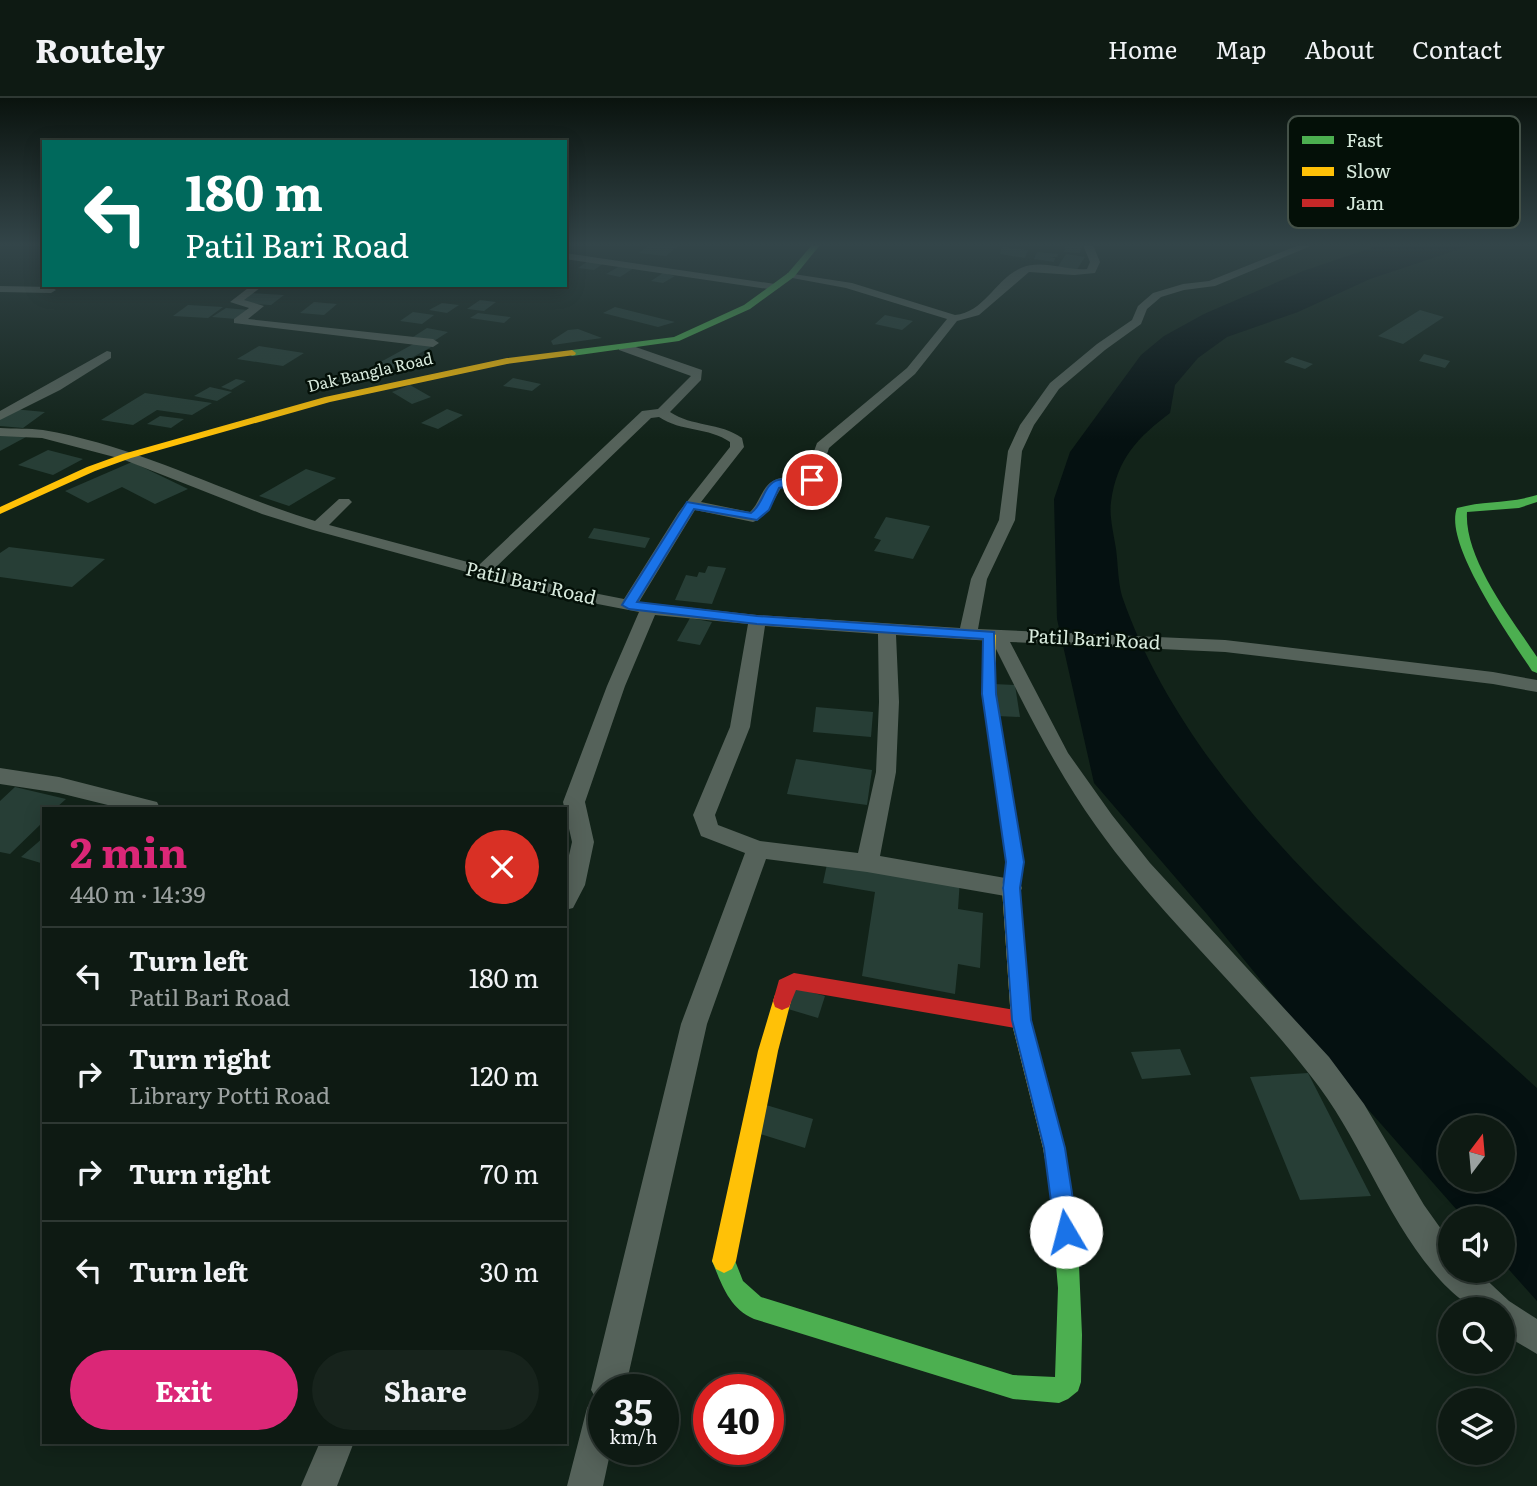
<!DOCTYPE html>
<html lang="en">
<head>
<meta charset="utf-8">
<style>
	:root { --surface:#0e1a13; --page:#17231c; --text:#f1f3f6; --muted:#9ba1a0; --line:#2e3833; --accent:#db2777 }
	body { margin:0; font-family:Literata,serif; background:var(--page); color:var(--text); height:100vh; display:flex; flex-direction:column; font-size:26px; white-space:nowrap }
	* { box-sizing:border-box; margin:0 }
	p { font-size:23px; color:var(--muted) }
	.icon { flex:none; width:38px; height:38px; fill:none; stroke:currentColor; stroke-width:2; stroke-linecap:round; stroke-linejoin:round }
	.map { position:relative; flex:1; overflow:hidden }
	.sheet { position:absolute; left:42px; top:709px; width:525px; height:637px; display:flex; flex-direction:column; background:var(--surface); border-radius:0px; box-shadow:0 4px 18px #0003,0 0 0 2px var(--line) }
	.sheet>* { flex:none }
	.top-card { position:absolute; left:42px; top:42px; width:525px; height:147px; border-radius:0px; box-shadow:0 4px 18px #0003,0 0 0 2px var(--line); background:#00695c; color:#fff; overflow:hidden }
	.needle { width:46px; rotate:16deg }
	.fabs { position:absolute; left:1438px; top:1017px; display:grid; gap:14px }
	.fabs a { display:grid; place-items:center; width:77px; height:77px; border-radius:50%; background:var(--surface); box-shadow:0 4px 18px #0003,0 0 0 2px var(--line); font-size:35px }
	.speed { position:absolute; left:588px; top:1276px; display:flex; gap:14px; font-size:35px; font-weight:700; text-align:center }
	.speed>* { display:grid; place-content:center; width:91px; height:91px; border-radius:50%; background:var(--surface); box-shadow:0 4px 18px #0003,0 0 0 2px var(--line); line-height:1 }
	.speed small { font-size:18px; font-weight:400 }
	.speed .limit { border:10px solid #d22; background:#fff; color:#111 }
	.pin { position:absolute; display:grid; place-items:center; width:60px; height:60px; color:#fff; margin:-30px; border:4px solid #fff; border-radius:50%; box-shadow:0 2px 7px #0007 }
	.me { position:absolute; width:77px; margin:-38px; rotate:352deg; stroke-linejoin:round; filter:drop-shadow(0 0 5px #0008) }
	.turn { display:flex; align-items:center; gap:24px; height:147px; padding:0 28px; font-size:32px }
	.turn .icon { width:91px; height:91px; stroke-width:2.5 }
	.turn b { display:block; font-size:49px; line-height:60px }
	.round { display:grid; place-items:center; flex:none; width:74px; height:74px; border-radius:37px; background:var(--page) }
	.headline { display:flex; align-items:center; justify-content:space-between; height:119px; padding:0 28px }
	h1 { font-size:42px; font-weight:700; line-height:52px; color:var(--accent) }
	.cta { display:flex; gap:14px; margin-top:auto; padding:14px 28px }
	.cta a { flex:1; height:80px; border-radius:42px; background:var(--accent); color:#fff; font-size:28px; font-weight:700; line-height:80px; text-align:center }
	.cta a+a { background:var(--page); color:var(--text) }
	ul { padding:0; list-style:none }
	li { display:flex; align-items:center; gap:21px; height:98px; padding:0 28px; border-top:2px solid var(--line) }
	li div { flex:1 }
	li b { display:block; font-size:26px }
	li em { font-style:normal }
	header { display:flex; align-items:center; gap:42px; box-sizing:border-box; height:98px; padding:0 35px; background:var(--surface); border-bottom:2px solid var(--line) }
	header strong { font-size:33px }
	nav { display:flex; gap:38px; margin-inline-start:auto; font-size:24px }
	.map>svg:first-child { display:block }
	.water { fill:#051111; fill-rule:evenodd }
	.building { fill:#273e36 }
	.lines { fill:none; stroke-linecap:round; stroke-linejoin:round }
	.street { fill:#55625a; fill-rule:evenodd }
	.fast { fill:#4caf50; fill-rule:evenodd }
	.slow { fill:#ffc107; fill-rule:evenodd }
	.jam { fill:#c62828; fill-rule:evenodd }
	.route { fill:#1a73e8; stroke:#114b97; stroke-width:2 }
	.labels { text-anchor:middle; stroke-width:5; stroke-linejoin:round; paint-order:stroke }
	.far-street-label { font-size:16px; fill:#d8eadd; stroke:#041008 }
	.street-label { font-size:19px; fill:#d8eadd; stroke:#041008 }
	.key { fill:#041008; stroke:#445148; stroke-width:2 }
	.key-label { font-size:19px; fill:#d8eadd }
</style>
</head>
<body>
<header>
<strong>Routely</strong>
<nav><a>Home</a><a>Map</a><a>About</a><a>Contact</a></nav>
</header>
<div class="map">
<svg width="1537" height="1388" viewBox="0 0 1537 1388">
	<rect width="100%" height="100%" fill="#122319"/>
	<path class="water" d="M 1380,147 L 1472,147 L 1370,181 L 1298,214 L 1227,239 L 1198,260 L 1175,287 L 1170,315 C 1137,340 1117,361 1111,404 C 1109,418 1114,437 1116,451 C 1118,466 1118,484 1122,498 C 1191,698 1386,852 1537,990 L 1537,1203 L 1503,1165 L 1503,1120 L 1464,1120 L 1343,983 L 1206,815 L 1094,685 L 1057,521 L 1054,401 L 1070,354 L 1141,257 L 1164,238 L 1204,216 L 1303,173 ZM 1451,1029 L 1503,1029 L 1503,1082 L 1451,1082 Z"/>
	<g class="building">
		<path d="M 649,147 L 679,147 L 666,158 L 639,155 Z"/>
		<path d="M 1066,147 L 1082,148 L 1080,155 L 1064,154 Z"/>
		<path d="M 1002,149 L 1028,152 L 1025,160 L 1000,156 Z"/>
		<path d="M 1037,154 L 1058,156 L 1057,159 L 1050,159 L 1055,160 L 1054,164 L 1034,161 Z"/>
		<path d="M 1066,156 L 1085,159 L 1076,173 L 1057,170 Z"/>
		<path d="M 588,163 L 604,165 L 594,172 L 578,170 Z"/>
		<path d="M 620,168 L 634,170 L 620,179 L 606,176 Z"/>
		<path d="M 663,175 L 675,178 L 663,185 L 651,183 Z"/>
		<path d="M 251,195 L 284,197 L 271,207 L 238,205 Z"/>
		<path d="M 480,202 L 496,204 L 484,213 L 467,211 Z"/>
		<path d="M 314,204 L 337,206 L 324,217 L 300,215 Z"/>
		<path d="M 442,205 L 459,207 L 447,215 L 429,212 Z"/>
		<path d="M 188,207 L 223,209 L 208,220 L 173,218 Z"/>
		<path d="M 615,209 L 675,224 L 658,229 L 603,215 Z"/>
		<path d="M 226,210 L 249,212 L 236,221 L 212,219 Z"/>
		<path d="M 1420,212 L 1444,219 L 1403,246 L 1378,238 Z"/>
		<path d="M 413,214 L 434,217 L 422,226 L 400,223 Z"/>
		<path d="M 478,215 L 511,219 L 504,225 L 470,220 Z"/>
		<path d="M 885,217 L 913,223 L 902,232 L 875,226 Z"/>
		<path d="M 427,230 L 448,234 L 434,243 L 413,239 Z"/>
		<path d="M 578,231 L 602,240 L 553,247 L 551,243 L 568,232 Z"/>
		<path d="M 417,244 L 433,248 L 393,270 L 377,266 Z"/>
		<path d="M 259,248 L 304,255 L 283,268 L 237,261 Z"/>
		<path d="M 1424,256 L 1450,263 L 1445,270 L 1419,263 Z"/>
		<path d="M 1292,259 L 1313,266 L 1305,271 L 1284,264 Z"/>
		<path d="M 513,280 L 541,286 L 532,293 L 503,288 Z"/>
		<path d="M 236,281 L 246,283 L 231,292 L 221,289 Z"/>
		<path d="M 410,287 L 431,299 L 412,306 L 392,294 Z"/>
		<path d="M 210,289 L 232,294 L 217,303 L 194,298 Z"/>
		<path d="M 145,295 L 212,305 L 192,317 L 157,312 L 133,327 L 101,322 Z"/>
		<path d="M 13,311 L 45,314 L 23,330 L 0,328 L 0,320 Z"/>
		<path d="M 447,311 L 463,317 L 438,331 L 421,325 Z"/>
		<path d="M 160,318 L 184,321 L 171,330 L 147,326 Z"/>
		<path d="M 0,336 L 26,339 L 0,353 Z"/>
		<path d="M 48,352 L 83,361 L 53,377 L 18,367 Z"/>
		<path d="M 132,364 L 188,391 L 155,406 L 122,389 L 88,405 L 65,393 Z"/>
		<path d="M 306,371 L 336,380 L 289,408 L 259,398 Z"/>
		<path d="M 886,419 L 930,428 L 913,461 L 874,453 L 881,442 L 874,440 Z"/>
		<path d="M 594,430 L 650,440 L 645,450 L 588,440 Z"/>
		<path d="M 9,449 L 105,461 L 72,489 L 0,479 L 0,455 Z"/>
		<path d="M 708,468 L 726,470 L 712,506 L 675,502 L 686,477 L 697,479 L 699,474 L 705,475 Z"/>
		<path d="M 690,520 L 712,524 L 700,547 L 677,543 Z"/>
		<path d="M 993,586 L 1015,587 L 1020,619 L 997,618 Z"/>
		<path d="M 816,609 L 873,614 L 871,639 L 813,634 Z"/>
		<path d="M 796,661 L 872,672 L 867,707 L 787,696 Z"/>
		<path d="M 15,689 L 66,701 L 56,710 L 44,710 L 44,723 L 10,756 L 0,754 L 0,703 Z"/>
		<path d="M 44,739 L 44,766 L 21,759 Z"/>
		<path d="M 827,766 L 960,781 L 958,811 L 983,815 L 980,870 L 958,866 L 955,896 L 862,878 L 875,794 L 823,785 Z"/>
		<path d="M 795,890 L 825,898 L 818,920 L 788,911 Z"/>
		<path d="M 1180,951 L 1191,977 L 1142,981 L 1131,954 Z"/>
		<path d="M 1308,975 L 1371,1098 L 1300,1102 L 1250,979 Z"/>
		<path d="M 766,1007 L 813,1021 L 805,1050 L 757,1035 Z"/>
	</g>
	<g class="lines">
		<g class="street">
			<path d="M 1083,147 L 1093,147 L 1100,164 L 1095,175 L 1074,177 L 1029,174 L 979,217 L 957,223 L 915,276 L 829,350 L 827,356 L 832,370 L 824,380 L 813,386 L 781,390 L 767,414 L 758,422 L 753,424 L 695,412 L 639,504 L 757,517 L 960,530 L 971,481 L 999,422 L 1008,353 L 1020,327 L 1050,285 L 1097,246 L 1132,222 L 1138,208 L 1153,195 L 1183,186 L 1209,183 L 1299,147 L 1313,147 L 1215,188 L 1184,192 L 1161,199 L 1147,211 L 1141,226 L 1105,252 L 1059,291 L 1034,327 L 1022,353 L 1015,422 L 987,481 L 978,531 L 1225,542 L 1493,574 L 1537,582 L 1537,594 L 1493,586 L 1225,554 L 1010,544 L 1068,655 L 1112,717 L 1150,765 L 1329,959 L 1364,1006 L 1424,1107 L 1451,1145 L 1451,1172 L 1476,1172 L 1509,1203 L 1537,1221 L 1537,1256 L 1503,1236 L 1503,1211 L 1472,1211 C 1462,1202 1450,1193 1441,1183 C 1386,1123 1361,1040 1310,977 C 1243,891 1159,817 1096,728 C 1054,669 1024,607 992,543 L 896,537 L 899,604 L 896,674 L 880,758 L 1011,781 L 1019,783 L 1022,790 L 1019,797 L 1011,799 L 867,774 L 766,761 L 707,926 L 625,1292 L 604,1292 L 604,1351 L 611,1351 L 603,1388 L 567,1388 L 587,1310 L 594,1297 L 591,1292 L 681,926 L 745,755 L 701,738 L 693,717 L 730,629 L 748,526 L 655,517 L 625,588 L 585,704 L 594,744 L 585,787 L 573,810 L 565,812 L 565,775 L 572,744 L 563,704 L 607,588 L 639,514 L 551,497 L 313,432 L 262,416 L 122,361 L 42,340 L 0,338 L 0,330 C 14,331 29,330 43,332 C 138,348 224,395 315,423 L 339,401 L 349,401 L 352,404 L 329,427 L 479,467 L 642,313 L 658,311 L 691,278 L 619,252 L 619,246 L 627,246 L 702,272 L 701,282 L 670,314 C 692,329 720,324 742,340 L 744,349 L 701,404 L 750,414 C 760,405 762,387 775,382 C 791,375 804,383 818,369 L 813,356 L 817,345 L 907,270 L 947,221 L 846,190 L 787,179 L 787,175 L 852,185 L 955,217 C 985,214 995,181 1021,170 C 1042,161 1066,173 1087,171 L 1090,164 ZM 659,319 C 681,334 709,329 730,344 L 730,349 L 678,415 L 624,501 L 558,488 L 494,471 L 651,320 ZM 765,528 L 878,536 L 879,604 L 876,674 L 858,755 L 760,743 L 718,727 L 715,717 L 750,629 Z"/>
			<path d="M 565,155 L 775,186 L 780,189 L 775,192 L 565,161 Z"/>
			<path d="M 252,187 L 264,187 L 244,202 L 264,208 L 248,221 L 433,241 L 439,245 L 433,249 L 234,225 L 234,221 L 249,210 L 230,204 Z"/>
			<path d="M 0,188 L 51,189 L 56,192 L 51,195 L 0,194 Z"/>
			<path d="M 107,253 L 111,254 L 111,260 L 60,292 L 0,322 L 0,313 Z"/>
			<path d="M 0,670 L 59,679 L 149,702 L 157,704 L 160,710 L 120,710 L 59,695 L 0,686 Z"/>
			<path d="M 320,1344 L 354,1344 L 337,1388 L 301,1388 Z"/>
		</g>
		<g class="fast">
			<path d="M 812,147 L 820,147 L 794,179 L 750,211 L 679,243 L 572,258 L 568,255 L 572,252 L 674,239 L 744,207 L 788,175 Z"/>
			<path d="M 1537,397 L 1537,404 L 1519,410 L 1467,414 C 1464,461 1512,521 1537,559 L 1537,575 L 1532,573 C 1511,540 1443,446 1457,410 C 1485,402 1508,406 1537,397 Z"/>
			<path d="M 1061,1086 L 1069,1089 L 1078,1144 L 1082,1237 L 1081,1284 L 1078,1293 L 1068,1301 L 1059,1305 L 1013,1301 L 754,1221 C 729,1210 722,1187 712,1163 L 716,1155 L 724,1151 L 732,1155 L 743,1183 L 761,1199 L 1013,1277 L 1055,1279 L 1058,1190 L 1050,1097 L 1053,1089 Z"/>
		</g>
		<g class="slow">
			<path d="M 572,252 L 576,255 L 575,257 L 507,266 L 330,304 L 131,360 L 95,373 L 0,416 L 0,409 L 87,369 L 123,356 L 325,299 L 507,260 Z"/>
			<path d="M 989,533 L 996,537 L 996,596 L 1023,764 L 1020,790 L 1031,922 L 1065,1050 L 1072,1097 L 1069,1105 L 1061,1108 L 1053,1105 L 1043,1050 L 1011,922 L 1002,790 L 1007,764 L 982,596 L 982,537 Z"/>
			<path d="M 782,894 L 789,897 L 791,903 L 778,953 L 736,1163 L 732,1171 L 724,1175 L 716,1171 L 712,1163 L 758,953 L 773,903 L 775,897 Z"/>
		</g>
		<path class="jam" d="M 794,875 L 1021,913 L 1028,916 L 1031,922 L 1028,928 L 1021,931 L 796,892 L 789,909 L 782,912 L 775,909 L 773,903 L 779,882 Z"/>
	</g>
	<linearGradient id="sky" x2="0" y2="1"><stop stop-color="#0a130e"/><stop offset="0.43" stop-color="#334549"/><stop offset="1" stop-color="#334549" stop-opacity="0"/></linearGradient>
	<rect width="1537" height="341" fill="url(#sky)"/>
	<path class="route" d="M 812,379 L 817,382 L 816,384 L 779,390 L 769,412 L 757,422 L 694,411 L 637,504 L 757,518 L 994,534 L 996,596 L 1024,764 L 1020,790 L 1031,922 L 1065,1050 L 1078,1134 L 1074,1142 L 1066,1146 L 1058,1142 L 1055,1134 L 1044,1050 L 1012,922 L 1003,790 L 1006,764 L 982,596 L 983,541 L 757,526 L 629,511 L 622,507 L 687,404 L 751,415 C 763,407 764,385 778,382 C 789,379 801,381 812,379 Z"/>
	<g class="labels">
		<g class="far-street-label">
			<text transform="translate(370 274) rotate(-13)" y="6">Dak Bangla Road</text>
		</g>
		<g class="street-label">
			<text transform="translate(531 485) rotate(13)" y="7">Patil Bari Road</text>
			<text transform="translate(1094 541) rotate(3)" y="7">Patil Bari Road</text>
		</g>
	</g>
	<rect x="1288" y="18" width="232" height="112" rx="10" class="key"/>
	<rect x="1302" y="38" width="32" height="8" fill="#4caf50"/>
	<rect x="1302" y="69" width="32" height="9" fill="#ffc107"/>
	<rect x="1302" y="101" width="32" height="8" fill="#c62828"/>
	<g class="key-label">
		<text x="1346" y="49">Fast</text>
		<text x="1346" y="80">Slow</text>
		<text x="1346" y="112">Jam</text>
	</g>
</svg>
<div class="fabs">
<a><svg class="needle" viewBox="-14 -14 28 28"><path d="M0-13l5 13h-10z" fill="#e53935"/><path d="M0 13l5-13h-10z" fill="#9ba1a0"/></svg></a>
<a><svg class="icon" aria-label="sound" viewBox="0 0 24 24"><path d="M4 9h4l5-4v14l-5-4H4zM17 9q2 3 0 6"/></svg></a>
<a><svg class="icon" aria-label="search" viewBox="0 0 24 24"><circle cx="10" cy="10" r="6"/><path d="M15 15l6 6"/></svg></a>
<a><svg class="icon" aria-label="layers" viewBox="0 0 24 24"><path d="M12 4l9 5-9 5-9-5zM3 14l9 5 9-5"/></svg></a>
</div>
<div class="speed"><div>35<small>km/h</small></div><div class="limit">40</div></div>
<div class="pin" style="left:812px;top:382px;background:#d93025"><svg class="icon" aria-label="arrive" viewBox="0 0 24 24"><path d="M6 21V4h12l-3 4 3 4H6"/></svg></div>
<svg class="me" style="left:1066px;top:1134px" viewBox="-20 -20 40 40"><circle r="19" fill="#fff"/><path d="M0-13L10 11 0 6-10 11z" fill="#1a73e8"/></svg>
<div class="top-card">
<div class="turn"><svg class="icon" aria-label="left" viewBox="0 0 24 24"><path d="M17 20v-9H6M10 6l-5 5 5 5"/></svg><div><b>180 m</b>Patil Bari Road</div></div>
</div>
<section class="sheet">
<div class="headline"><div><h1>2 min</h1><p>440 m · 14:39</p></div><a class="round" style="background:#d93025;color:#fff"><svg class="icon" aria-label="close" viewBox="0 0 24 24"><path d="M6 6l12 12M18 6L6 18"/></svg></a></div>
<ul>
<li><svg class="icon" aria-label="left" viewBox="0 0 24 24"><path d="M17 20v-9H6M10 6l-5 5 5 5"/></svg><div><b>Turn left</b><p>Patil Bari Road</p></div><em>180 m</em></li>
<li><svg class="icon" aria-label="right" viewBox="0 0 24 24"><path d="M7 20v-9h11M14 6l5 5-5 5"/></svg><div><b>Turn right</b><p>Library Potti Road</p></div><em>120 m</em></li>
<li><svg class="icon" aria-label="right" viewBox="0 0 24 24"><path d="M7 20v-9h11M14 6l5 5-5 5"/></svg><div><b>Turn right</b></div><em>70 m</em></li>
<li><svg class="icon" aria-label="left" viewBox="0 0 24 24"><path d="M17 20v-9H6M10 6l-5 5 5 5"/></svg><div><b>Turn left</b></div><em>30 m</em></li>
</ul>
<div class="cta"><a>Exit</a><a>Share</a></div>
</section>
</div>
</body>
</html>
